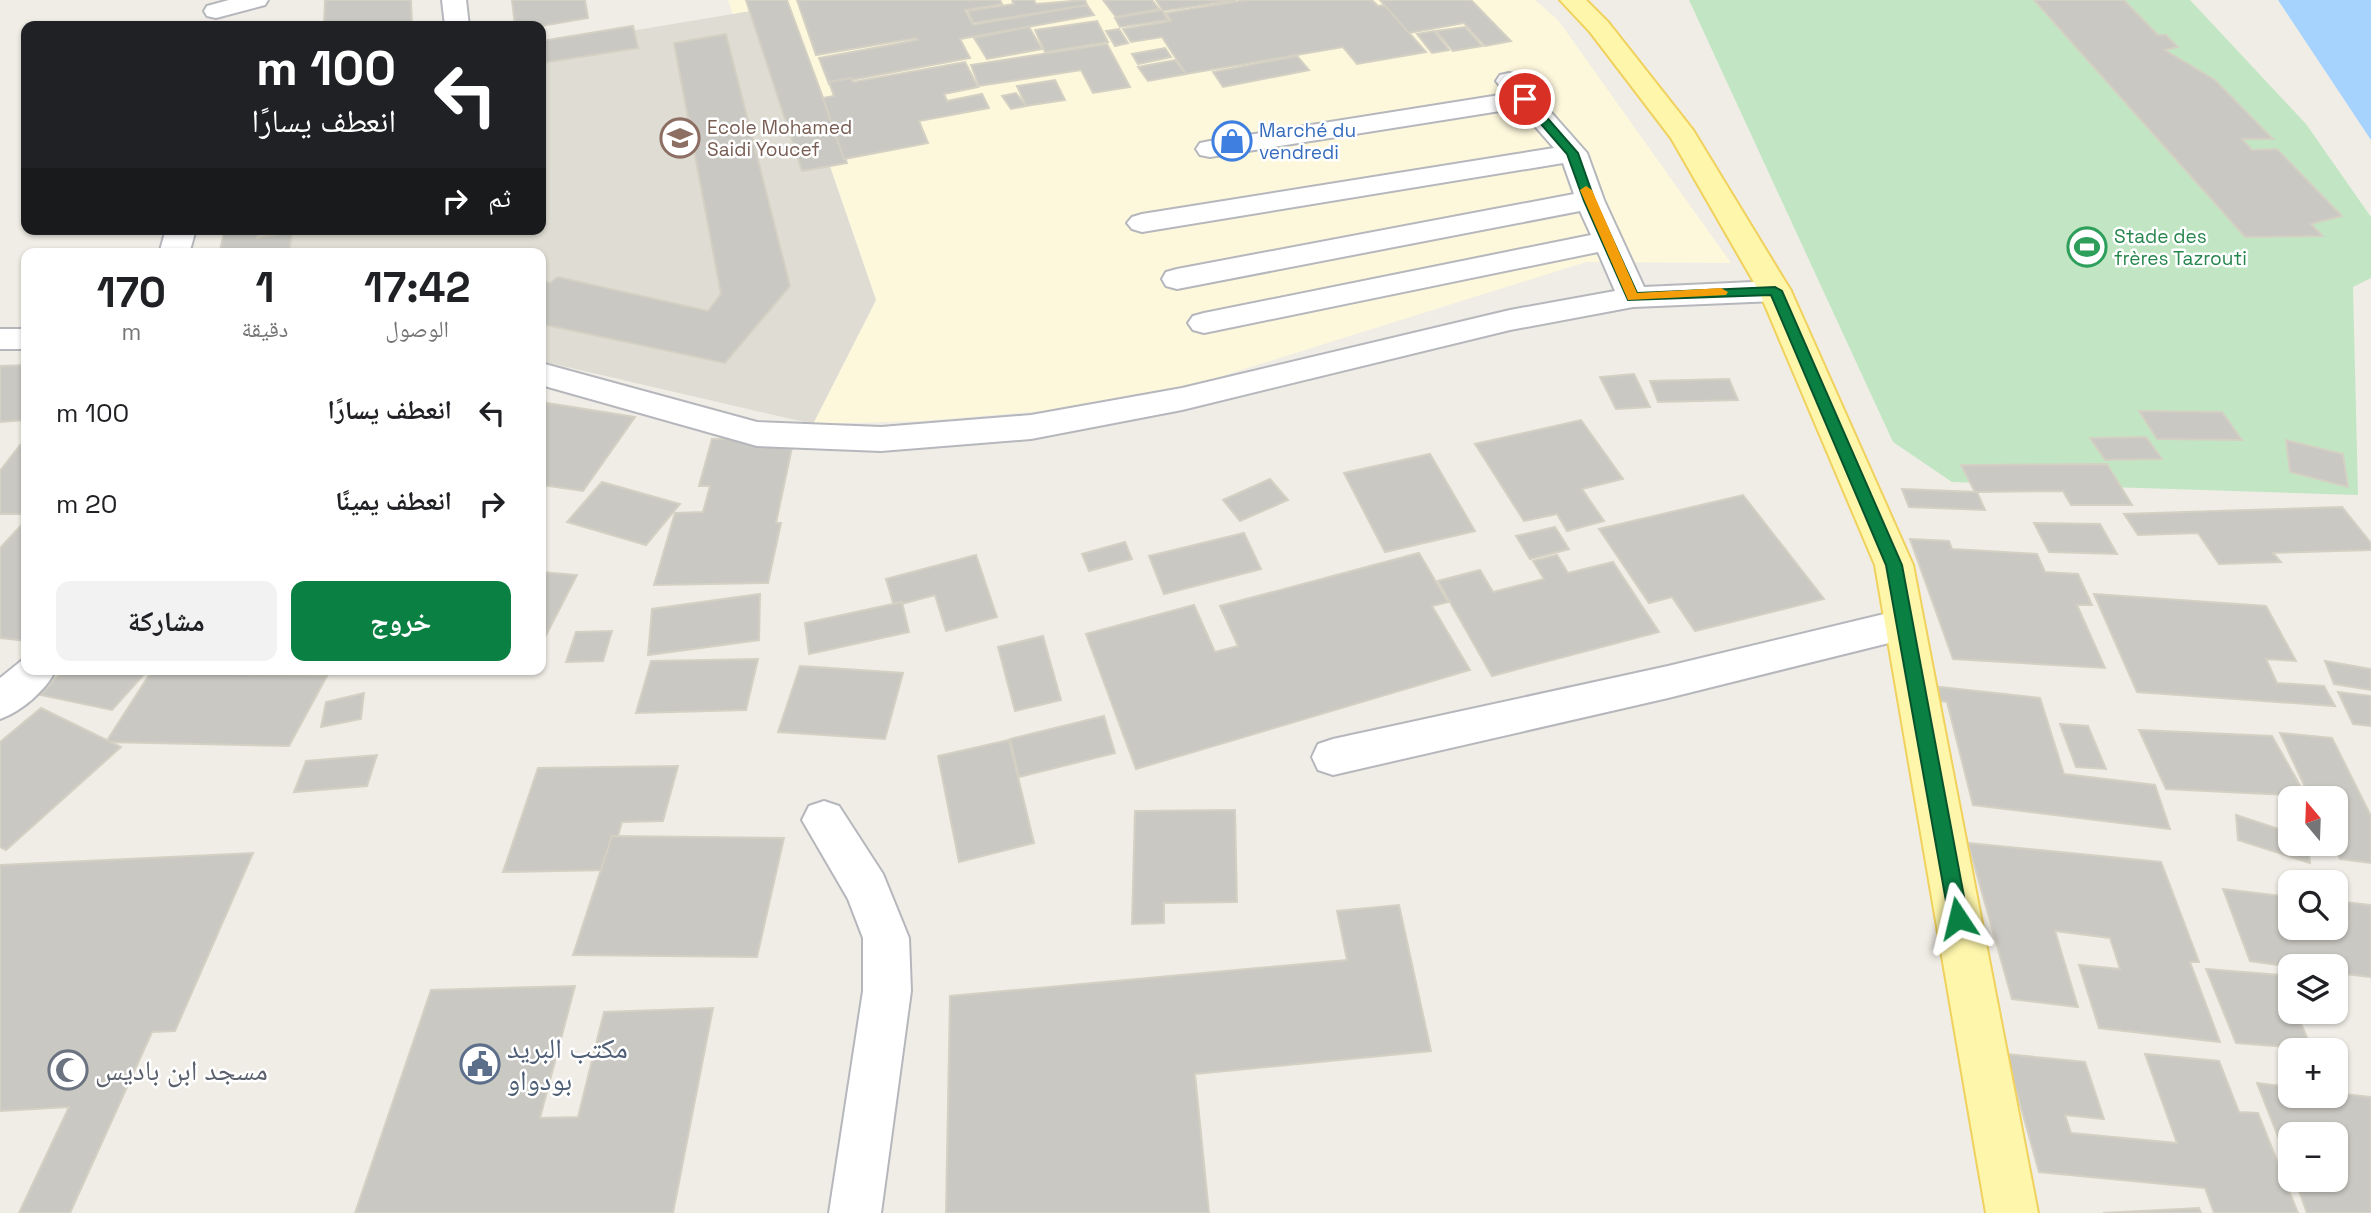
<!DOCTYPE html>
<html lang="ar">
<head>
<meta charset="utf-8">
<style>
	:root { --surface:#fff; --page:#f2f2f2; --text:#202124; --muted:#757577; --accent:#0b8043 }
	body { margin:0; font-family:"Space Grotesk","Noto Naskh Arabic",sans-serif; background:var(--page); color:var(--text); direction:rtl; height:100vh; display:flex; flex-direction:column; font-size:26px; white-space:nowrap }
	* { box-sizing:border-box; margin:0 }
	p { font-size:23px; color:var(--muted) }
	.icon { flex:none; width:38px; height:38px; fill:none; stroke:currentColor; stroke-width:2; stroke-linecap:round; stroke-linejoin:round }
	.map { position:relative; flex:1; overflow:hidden; direction:ltr }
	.panel { position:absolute; left:21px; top:248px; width:525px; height:427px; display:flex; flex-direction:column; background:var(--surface); border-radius:14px; box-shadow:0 2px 5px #0004; direction:rtl }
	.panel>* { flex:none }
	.hud { position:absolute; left:21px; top:21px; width:525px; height:214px; border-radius:14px; box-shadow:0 2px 5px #0004; direction:rtl; background:#202124; color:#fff; overflow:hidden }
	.needle { width:46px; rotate:341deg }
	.buttons { position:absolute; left:2278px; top:786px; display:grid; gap:14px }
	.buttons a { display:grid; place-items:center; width:70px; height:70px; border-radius:14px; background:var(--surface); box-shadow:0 2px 5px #0004; font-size:35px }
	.pin { position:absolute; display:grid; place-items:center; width:60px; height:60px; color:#fff; margin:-30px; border:4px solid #fff; border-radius:50%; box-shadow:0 2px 7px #0007 }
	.me { position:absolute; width:77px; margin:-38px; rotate:350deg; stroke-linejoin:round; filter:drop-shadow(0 0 5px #0008) }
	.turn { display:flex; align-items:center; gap:24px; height:147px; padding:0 35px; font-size:32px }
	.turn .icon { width:91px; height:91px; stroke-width:2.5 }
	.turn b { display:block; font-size:49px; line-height:60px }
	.then { display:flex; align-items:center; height:66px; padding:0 35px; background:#0003; gap:14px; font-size:26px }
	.eta { display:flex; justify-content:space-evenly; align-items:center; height:119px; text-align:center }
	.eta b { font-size:42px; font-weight:700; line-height:49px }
	.primary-button { display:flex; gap:14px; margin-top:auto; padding:14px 35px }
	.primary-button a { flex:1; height:80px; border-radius:14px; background:var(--accent); color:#fff; font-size:28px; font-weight:700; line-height:80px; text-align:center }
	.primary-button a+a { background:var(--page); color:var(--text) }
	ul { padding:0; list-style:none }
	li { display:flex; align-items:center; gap:21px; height:91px; padding:0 35px }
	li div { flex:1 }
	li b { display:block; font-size:26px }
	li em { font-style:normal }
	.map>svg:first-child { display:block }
	.commercial { fill:#fdf8dc }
	.education { fill:#dfddd3 }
	.green { fill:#c2e6c4 }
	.water { fill:#a6d2fe }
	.building { fill:#cac8c2; stroke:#d4d0c3; stroke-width:2 }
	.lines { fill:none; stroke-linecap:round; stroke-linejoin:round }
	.minor-casing { stroke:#b5b7bc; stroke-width:4 }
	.major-casing { stroke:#f0d15d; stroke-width:4 }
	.minor { fill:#fff; fill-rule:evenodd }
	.major { fill:#fef6ab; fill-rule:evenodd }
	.route { fill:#0b8043; stroke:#07532c; stroke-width:2 }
	.slow { fill:#f59e0b }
	.labels { text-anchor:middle; stroke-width:5; stroke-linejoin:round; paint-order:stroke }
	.far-education-label { font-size:19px; fill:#785e54; stroke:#fff; text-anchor:start }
	.far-shop-label { font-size:19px; fill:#366cbe; stroke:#fff; text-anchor:start }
	.far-leisure-label { font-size:19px; fill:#27864d; stroke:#fff; text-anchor:start }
	.near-service-label { font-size:28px; fill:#4e5e75; stroke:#fff; text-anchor:start }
	.near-worship-label { font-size:28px; fill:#5b616d; stroke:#fff; text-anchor:start }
</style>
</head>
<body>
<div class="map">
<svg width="2371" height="1213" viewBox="0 0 2371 1213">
	<rect width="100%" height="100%" fill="#efede5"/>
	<path class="commercial" d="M 728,0 L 1535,0 L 1558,20 L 1731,263 L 1586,262 L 1190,386 L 1042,411 L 921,421 L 813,424 L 876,300 L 775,7 L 733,15 Z"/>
	<path class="education" d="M 775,7 L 876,300 L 813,424 L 541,361 L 541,254 L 250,254 L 254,229 L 541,229 L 541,46 Z"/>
	<path class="green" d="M 1689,0 L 2190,0 L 2306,124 L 2371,217 L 2371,278 L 2353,287 L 2358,495 L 1952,482 L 1893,442 Z"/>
	<path class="water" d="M 2278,0 L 2371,0 L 2371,140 Z"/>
	<g class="building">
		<path d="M 325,0 L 411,0 L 412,26 L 324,26 Z"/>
		<path d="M 512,0 L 585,0 L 588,18 L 541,26 L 515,26 Z"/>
		<path d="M 746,0 L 787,0 L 847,163 L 802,171 Z"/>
		<path d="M 797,0 L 1000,0 L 1002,4 L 965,10 L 973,25 L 1087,5 L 1094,15 L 960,39 L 970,58 L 829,84 L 819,58 L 917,40 L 916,38 L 816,55 Z"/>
		<path d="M 1012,0 L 1034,0 L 1036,4 L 1085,0 L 1087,5 L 973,23 L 968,11 L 1014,4 Z"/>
		<path d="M 1103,0 L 1152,0 L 1159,9 L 1116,17 Z"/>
		<path d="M 1156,0 L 1236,0 L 1163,11 Z"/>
		<path d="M 1245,0 L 1372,0 L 1378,6 L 1385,5 L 1426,52 L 1357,64 L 1343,47 L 1186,74 L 1162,37 L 1131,42 L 1123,29 L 1171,21 L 1166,13 Z"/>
		<path d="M 1380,0 L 1471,0 L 1511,41 L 1485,46 L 1464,23 L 1409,33 Z"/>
		<path d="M 2034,0 L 2124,0 L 2158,35 L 2166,35 L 2178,47 L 2165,50 L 2215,80 L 2273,139 L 2242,139 L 2252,150 L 2277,149 L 2342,216 L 2311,224 L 2323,236 L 2245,237 Z"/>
		<path d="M 1162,10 L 1168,20 L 1120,27 L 1115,18 Z"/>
		<path d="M 1097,21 L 1108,42 L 1045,52 L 1035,30 Z"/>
		<path d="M 633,26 L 638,48 L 541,63 L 541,41 Z"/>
		<path d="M 1029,27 L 1042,49 L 987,59 L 974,38 Z"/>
		<path d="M 1465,27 L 1482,46 L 1453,51 L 1436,31 Z"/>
		<path d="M 1119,29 L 1128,43 L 1115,46 L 1106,31 Z"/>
		<path d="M 1434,31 L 1449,50 L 1432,53 L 1417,34 Z"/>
		<path d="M 726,34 L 790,286 L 725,363 L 541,324 L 541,281 L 550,283 L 558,277 L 708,311 L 721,294 L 674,43 Z"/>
		<path d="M 1107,44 L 1130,87 L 1093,93 L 1081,70 L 979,86 L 971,65 Z"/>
		<path d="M 1165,48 L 1171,57 L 1138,64 L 1132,54 Z"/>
		<path d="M 1297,56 L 1309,70 L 1223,87 L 1213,72 Z"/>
		<path d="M 1175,60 L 1186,74 L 1148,81 L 1138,67 Z"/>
		<path d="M 965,62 L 978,87 L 944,94 L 947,101 L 982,94 L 989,108 L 919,121 L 928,143 L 844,159 L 823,98 L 834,96 L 829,82 L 851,78 L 853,82 Z"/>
		<path d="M 1055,80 L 1065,100 L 1026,106 L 1017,86 Z"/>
		<path d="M 1016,93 L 1026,106 L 1011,109 L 1002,96 Z"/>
		<path d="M 225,229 L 259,229 L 257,238 L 292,232 L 289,254 L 219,254 Z"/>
		<path d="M 26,365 L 26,420 L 0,422 L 0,366 Z"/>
		<path d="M 1634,374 L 1650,407 L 1616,409 L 1600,377 Z"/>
		<path d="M 1729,379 L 1738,400 L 1658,402 L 1650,381 Z"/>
		<path d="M 541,402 L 635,417 L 583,491 L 541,485 Z"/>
		<path d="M 2139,411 L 2222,412 L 2242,440 L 2157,439 Z"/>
		<path d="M 1581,420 L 1623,479 L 1582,489 L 1604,521 L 1567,531 L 1557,514 L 1524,521 L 1475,444 Z"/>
		<path d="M 2146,437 L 2162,459 L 2105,460 L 2090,438 Z"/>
		<path d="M 794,438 L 776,523 L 781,523 L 768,583 L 654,585 L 675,513 L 703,512 L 710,486 L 699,486 L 712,439 Z"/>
		<path d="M 2286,440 L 2343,454 L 2348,487 L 2290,472 Z"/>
		<path d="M 20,445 L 26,445 L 26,514 L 0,514 L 0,471 Z"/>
		<path d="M 1430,454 L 1475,531 L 1385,552 L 1344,473 Z"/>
		<path d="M 2107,464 L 2132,505 L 2071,505 L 2063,491 L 1975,492 L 1961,465 Z"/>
		<path d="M 1270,479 L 1288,500 L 1240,521 L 1223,500 Z"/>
		<path d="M 602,482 L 680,504 L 646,545 L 567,522 Z"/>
		<path d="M 1902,489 L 1977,492 L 1985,510 L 1909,507 Z"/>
		<path d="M 1743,495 L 1824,599 L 1695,631 L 1672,597 L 1649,603 L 1599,529 Z"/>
		<path d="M 2342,507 L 2371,543 L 2371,550 L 2273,553 L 2281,562 L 2219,564 L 2198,533 L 2138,535 L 2124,514 Z"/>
		<path d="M 26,520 L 26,641 L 0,638 L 0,548 Z"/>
		<path d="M 2034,523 L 2100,524 L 2117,554 L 2049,552 Z"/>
		<path d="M 1555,527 L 1569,549 L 1530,559 L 1516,536 Z"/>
		<path d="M 1244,533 L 1261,569 L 1164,594 L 1149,556 Z"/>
		<path d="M 1910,539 L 1949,541 L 1952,549 L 2037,554 L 2045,572 L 2078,574 L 2092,605 L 2077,605 L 2105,668 L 1953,659 Z"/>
		<path d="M 1125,542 L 1132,559 L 1089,571 L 1082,554 Z"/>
		<path d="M 1419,553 L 1448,602 L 1432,606 L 1470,670 L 1136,769 L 1086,634 L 1194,605 L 1215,652 L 1238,646 L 1220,606 Z"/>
		<path d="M 976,555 L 997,617 L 946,631 L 935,595 L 894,606 L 886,579 Z"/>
		<path d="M 1557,555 L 1568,573 L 1613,562 L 1659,632 L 1492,676 L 1438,581 L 1480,570 L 1493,592 L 1544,579 L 1533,561 Z"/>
		<path d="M 541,572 L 577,575 L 541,645 Z"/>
		<path d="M 760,594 L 759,640 L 648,655 L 652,609 Z"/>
		<path d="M 2094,594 L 2266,606 L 2296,661 L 2266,659 L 2277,683 L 2324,686 L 2335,706 L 2137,692 Z"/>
		<path d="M 902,602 L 909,632 L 809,654 L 805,623 Z"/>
		<path d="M 612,631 L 603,661 L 566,662 L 576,632 Z"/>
		<path d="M 1043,636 L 1061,700 L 1015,711 L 998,647 Z"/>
		<path d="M 758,659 L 746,710 L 636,713 L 651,661 Z"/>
		<path d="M 2325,661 L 2371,669 L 2371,690 L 2334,684 Z"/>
		<path d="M 800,666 L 903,673 L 885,739 L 778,732 Z"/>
		<path d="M 63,670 L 148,670 L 112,710 L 40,695 Z"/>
		<path d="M 151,672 L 327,676 L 289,746 L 106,742 Z"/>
		<path d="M 1931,686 L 2040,698 L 2064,774 L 2155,785 L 2170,829 L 1973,805 L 1947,702 L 1935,700 Z"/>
		<path d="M 2338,692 L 2371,696 L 2371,726 L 2353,724 Z"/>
		<path d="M 364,693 L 361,719 L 321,727 L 326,702 Z"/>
		<path d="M 41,708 L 121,747 L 6,850 L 0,847 L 0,742 Z"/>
		<path d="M 1104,716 L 1115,753 L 1019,777 L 1010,739 Z"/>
		<path d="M 2060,724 L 2088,726 L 2106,769 L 2076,767 Z"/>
		<path d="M 2139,730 L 2272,736 L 2306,796 L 2166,789 Z"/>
		<path d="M 2280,733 L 2332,738 L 2371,816 L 2371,863 L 2340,859 L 2333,844 L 2336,844 L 2336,798 L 2310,798 Z"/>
		<path d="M 1009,740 L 1034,843 L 959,862 L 938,756 Z"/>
		<path d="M 377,755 L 367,786 L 294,792 L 306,761 Z"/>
		<path d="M 678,766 L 663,821 L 622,822 L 608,870 L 503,872 L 538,768 Z"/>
		<path d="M 1235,810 L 1237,902 L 1164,903 L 1164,923 L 1132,924 L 1135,811 Z"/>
		<path d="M 2236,815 L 2291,833 L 2291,844 L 2308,844 L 2310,863 L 2238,840 Z"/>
		<path d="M 612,836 L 784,838 L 757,957 L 573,955 Z"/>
		<path d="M 1968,843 L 2161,862 L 2199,962 L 2190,962 L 2220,1042 L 2099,1028 L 2079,965 L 2120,969 L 2110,938 L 2055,931 L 2078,1007 L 2012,999 Z"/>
		<path d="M 253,853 L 175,1031 L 152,1032 L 70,1213 L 19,1213 L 69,1107 L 0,1111 L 0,865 Z"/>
		<path d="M 2223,889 L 2291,897 L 2291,928 L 2336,928 L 2336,901 L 2371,905 L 2371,977 L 2336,973 L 2336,966 L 2291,967 L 2250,961 Z"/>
		<path d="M 1399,905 L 1431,1051 L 1195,1074 L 1209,1213 L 946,1213 L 950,996 L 1347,960 L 1337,911 Z"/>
		<path d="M 2206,969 L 2280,975 L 2291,1000 L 2291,1012 L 2296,1012 L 2312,1049 L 2236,1043 Z"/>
		<path d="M 575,986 L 540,1118 L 578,1117 L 604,1012 L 713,1008 L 673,1213 L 355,1213 L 431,990 Z"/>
		<path d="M 2006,1054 L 2085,1062 L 2104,1119 L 2065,1115 L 2071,1133 L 2177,1143 L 2145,1054 L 2219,1061 L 2239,1112 L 2258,1113 L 2298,1213 L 2214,1213 L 2205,1188 L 2039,1172 Z"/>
		<path d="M 2257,1083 L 2291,1087 L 2291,1096 L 2336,1096 L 2336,1093 L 2371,1097 L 2371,1213 L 2307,1213 L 2295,1180 L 2336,1180 L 2336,1134 L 2291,1134 L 2291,1170 Z"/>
		<path d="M 2199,1208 L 2201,1213 L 2103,1213 Z"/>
	</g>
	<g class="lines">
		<g class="minor-casing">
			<g id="minor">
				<path d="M 229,0 L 268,0 L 265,5 L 216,18 L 207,16 L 204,11 L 207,6 Z"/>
				<path d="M 442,0 L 466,0 L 469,26 L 445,26 Z"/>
				<path d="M 1509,73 L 1518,75 L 1587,153 L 1604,200 L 1644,287 L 1775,281 L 1786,284 L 1791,291 L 1786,298 L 1775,301 L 1633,307 L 1510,330 L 1182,410 L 1031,439 L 881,451 L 757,446 L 541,385 L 541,363 L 757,422 L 881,427 L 1031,415 L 1182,388 L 1510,310 L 1615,291 L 1598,252 L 1204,333 L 1193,330 L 1188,323 L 1193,316 L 1204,313 L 1591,235 L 1580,211 L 1177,289 L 1166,286 L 1162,279 L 1166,272 L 1177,269 L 1574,194 L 1563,163 L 1142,232 L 1132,229 L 1127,223 L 1132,217 L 1142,214 L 1554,148 L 1519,108 L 1210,157 L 1200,155 L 1196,149 L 1200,143 L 1210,141 L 1506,94 L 1496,81 L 1500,75 Z"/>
				<path d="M 166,229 L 196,229 L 189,254 L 159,254 Z"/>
				<rect x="0" y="329" width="26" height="20"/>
				<path d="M 1905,609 L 1919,613 L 1924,624 L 1919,635 L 1905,639 L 1668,698 L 1333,775 L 1318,770 L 1312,757 L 1318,744 L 1333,739 L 1668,666 Z"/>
				<path d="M 26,657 L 26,670 L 56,670 C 45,691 22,711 0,719 L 0,678 Z"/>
				<path d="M 824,801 L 839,806 L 883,874 L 909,938 L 911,991 L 881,1213 L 829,1213 L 863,991 L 863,938 L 848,899 L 802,820 L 809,806 Z"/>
			</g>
		</g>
		<g class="major-casing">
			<path id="major" d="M 1560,0 L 1586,0 L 1608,22 L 1693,130 L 1791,291 L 1913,565 L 2038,1213 L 1986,1213 L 1875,565 L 1759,291 L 1671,138 L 1590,32 Z"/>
		</g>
		<use href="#minor" class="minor"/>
		<use href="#major" class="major"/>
	</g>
	<path class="route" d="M 1521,97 L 1529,97 L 1578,153 L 1595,201 L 1637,293 L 1775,287 L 1782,291 L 1902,565 L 1968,918 L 1965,925 L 1958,927 L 1952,925 L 1949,918 L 1886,565 L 1771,295 L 1628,300 L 1584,201 L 1567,154 L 1521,101 Z"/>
	<path class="slow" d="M 1586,186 L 1592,190 L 1637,293 L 1721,288 L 1728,292 L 1726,295 L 1628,300 L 1580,190 Z"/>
	<defs>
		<g id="school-ring" transform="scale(2.0125)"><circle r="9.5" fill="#fff" stroke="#8d6e63" stroke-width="1.5"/><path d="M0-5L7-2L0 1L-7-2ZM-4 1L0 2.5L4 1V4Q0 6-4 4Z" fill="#8d6e63"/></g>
		<g id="shop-ring" transform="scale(2.0125)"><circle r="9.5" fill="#fff" stroke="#3f7fe0" stroke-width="1.5"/><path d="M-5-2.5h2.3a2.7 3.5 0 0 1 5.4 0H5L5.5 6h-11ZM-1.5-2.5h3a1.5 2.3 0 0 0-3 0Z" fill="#3f7fe0"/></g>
		<g id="stadium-ring" transform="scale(2.0125)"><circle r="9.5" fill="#fff" stroke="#2e9e5b" stroke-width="1.5"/><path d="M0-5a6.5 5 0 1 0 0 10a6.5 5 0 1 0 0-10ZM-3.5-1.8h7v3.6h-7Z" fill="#2e9e5b"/></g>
		<g id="civic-ring" transform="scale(2.0125)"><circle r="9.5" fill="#fff" stroke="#5c6f8a" stroke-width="1.5"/><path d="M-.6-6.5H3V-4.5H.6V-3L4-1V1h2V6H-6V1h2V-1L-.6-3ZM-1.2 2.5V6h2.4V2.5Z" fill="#5c6f8a"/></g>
		<g id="mosque-ring" transform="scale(2.0125)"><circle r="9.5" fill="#fff" stroke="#6b7280" stroke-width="1.5"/><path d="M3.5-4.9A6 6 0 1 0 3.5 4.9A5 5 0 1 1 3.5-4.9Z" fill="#6b7280"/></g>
	</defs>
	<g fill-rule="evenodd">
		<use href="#school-ring" x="680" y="138"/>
		<use href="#shop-ring" x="1232" y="141"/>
		<use href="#stadium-ring" x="2087" y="247"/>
		<use href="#civic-ring" x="480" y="1064"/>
		<use href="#mosque-ring" x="68" y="1070"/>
	</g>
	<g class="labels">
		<g class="far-education-label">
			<text x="707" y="134">Ecole Mohamed<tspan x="707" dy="22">Saidi Youcef</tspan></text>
		</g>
		<g class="far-shop-label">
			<text x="1259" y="137">Marché du<tspan x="1259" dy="22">vendredi</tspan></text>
		</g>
		<g class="far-leisure-label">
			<text x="2114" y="243">Stade des<tspan x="2114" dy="22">frères Tazrouti</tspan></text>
		</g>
		<g class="near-service-label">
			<text x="507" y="1058">مكتب البريد<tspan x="507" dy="32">بودواو</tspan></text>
		</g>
		<g class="near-worship-label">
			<text x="95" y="1080">مسجد ابن باديس</text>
		</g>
	</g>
</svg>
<div class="buttons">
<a><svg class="needle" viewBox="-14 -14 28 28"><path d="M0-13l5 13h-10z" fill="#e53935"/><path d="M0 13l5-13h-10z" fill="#757577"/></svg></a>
<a><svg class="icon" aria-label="search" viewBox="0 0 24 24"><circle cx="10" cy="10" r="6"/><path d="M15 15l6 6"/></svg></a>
<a><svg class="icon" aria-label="layers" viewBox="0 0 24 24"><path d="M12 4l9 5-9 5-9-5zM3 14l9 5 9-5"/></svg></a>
<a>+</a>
<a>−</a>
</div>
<div class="pin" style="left:1525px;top:99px;background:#d93025"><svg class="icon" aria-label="arrive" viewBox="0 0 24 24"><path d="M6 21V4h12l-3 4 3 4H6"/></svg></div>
<svg class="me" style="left:1958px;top:918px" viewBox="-20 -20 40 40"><path d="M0-17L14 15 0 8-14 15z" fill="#0b8043" stroke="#fff" stroke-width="4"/></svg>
<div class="hud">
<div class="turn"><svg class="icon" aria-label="left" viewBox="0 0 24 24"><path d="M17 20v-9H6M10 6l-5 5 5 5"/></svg><div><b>100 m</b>انعطف يسارًا</div></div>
<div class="then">ثم<svg class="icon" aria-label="right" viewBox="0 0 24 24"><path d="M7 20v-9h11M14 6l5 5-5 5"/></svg></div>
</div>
<section class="panel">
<div class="eta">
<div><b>17:42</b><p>الوصول</p></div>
<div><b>1</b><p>دقيقة</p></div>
<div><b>170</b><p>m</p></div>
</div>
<ul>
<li><svg class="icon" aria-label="left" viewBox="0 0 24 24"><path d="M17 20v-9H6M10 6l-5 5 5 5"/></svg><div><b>انعطف يسارًا</b></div><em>100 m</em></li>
<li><svg class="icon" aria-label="right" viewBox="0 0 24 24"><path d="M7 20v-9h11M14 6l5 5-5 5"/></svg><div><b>انعطف يمينًا</b></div><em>20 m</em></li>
</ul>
<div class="primary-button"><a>خروج</a><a>مشاركة</a></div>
</section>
</div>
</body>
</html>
